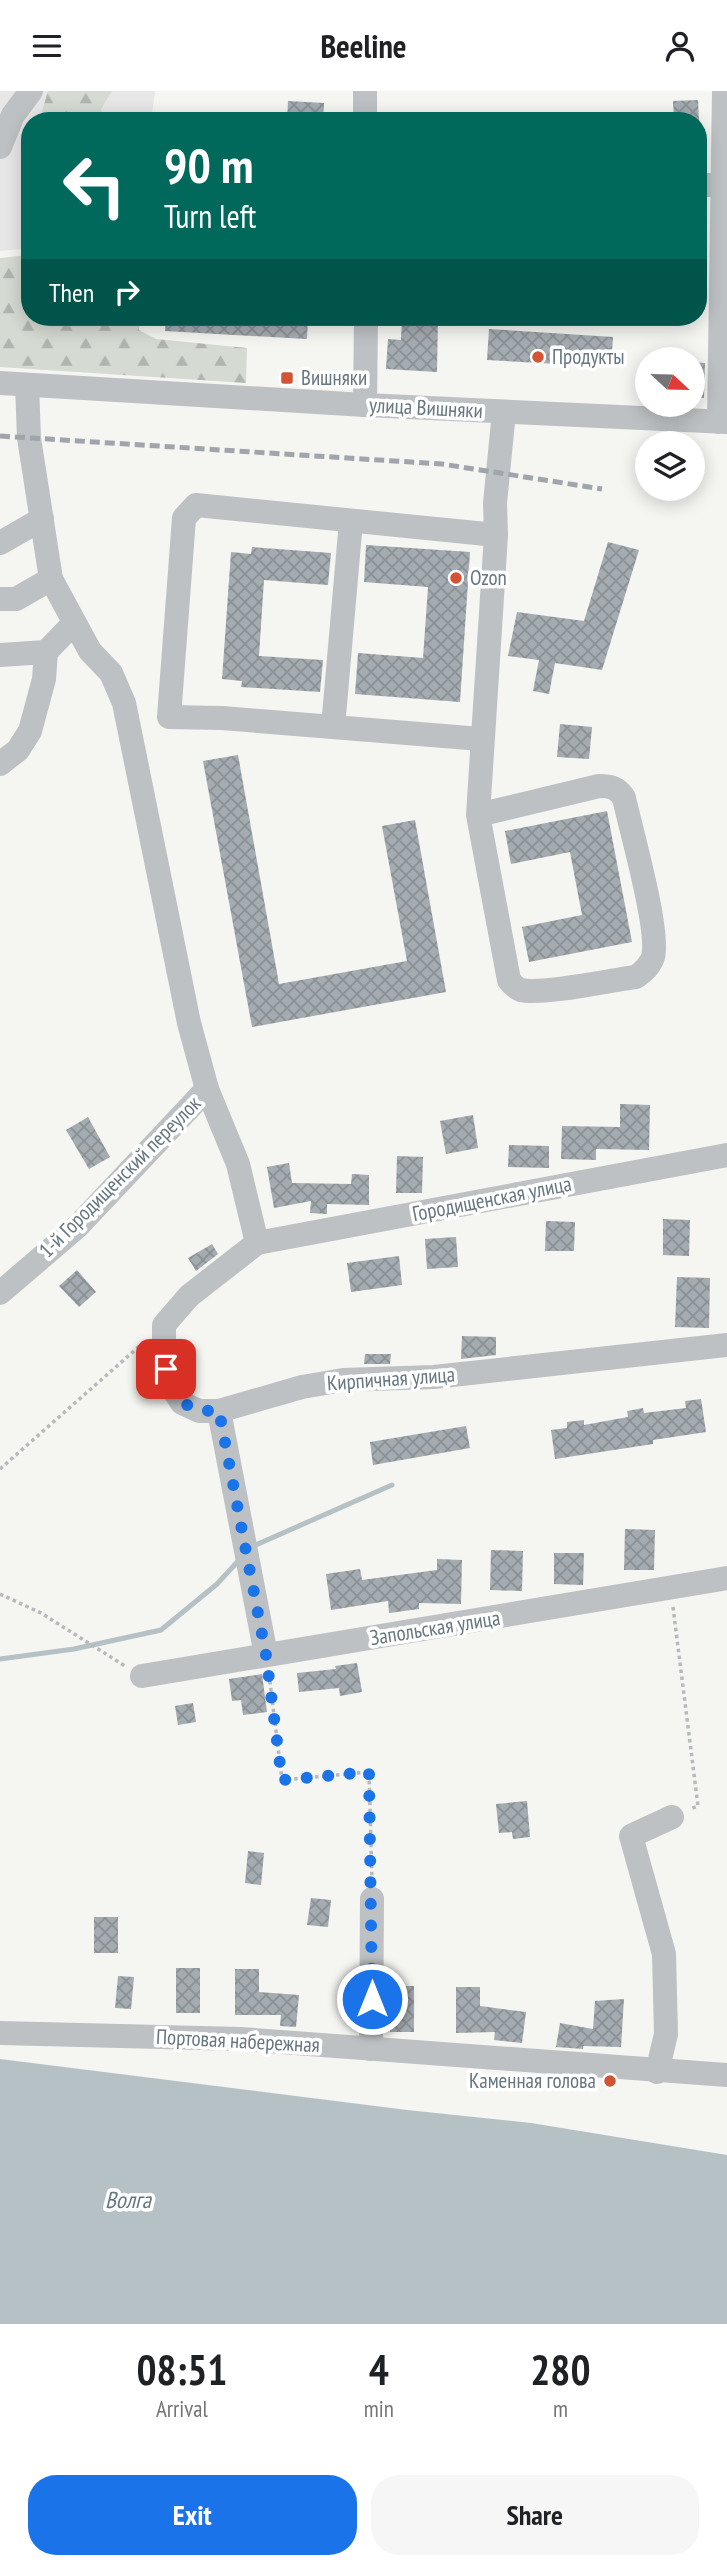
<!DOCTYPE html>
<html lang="en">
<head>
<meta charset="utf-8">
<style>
	:root { --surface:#fff; --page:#f6f6f6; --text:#202124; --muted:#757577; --accent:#1a73e8 }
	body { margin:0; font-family:"PT Sans Narrow",sans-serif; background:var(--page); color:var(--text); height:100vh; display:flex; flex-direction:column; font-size:26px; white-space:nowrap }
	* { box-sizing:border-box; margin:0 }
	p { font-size:23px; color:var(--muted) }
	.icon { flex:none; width:38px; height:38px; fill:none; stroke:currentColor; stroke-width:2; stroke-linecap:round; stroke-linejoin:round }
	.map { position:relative; height:2233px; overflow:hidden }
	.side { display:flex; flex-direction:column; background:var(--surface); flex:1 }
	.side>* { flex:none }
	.hud { position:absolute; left:21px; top:21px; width:686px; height:214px; border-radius:28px; box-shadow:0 4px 18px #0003; background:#00695c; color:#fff; overflow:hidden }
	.needle { width:46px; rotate:112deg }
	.buttons { position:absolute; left:635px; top:256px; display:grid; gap:14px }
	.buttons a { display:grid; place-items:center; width:70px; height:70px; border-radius:50%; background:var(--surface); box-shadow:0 4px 18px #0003; font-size:35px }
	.pin { position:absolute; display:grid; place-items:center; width:60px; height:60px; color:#fff; margin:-30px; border-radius:14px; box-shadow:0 4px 10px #0006 }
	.me { position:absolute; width:77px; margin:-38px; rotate:0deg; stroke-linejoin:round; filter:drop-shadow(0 0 5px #0008) }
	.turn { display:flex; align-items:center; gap:24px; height:147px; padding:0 28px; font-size:32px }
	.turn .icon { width:91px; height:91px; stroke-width:2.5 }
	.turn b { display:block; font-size:49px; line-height:60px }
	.then { display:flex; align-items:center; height:66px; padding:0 28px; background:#0003; gap:14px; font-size:26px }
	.eta { display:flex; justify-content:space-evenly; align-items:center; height:119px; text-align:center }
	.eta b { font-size:42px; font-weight:700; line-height:49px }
	.button { display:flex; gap:14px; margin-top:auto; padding:14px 28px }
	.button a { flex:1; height:80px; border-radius:28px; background:var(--accent); color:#fff; font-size:28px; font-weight:700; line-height:80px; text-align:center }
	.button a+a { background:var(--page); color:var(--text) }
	header { display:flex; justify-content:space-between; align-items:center; height:91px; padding:0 28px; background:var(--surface); font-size:32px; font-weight:700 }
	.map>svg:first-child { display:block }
	.built { fill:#e6e7e6 }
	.forest { fill:url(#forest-firs) }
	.water { fill:#b5c1c4 }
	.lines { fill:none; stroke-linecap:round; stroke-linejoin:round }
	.stream { stroke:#b5c1c4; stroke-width:5 }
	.building { fill:url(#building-cross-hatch) }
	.path { stroke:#b7babc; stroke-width:3.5; stroke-dasharray:3.5 3.5; stroke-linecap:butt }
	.minor { stroke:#bdc1c4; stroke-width:24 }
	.rail { stroke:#9fa5aa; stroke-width:5; stroke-dasharray:10 5; stroke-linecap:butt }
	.route { stroke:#1a73e8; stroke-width:12; stroke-dasharray:0 21.6 }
	.poi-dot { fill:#d35335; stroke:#fff; stroke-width:2.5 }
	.labels { text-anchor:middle; stroke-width:7; stroke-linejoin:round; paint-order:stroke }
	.poi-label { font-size:21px; fill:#677681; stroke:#fff; text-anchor:start }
	.street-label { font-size:21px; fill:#677681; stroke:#fff }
	.water-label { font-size:23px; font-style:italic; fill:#63777e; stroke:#fff }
</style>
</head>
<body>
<header><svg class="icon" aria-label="menu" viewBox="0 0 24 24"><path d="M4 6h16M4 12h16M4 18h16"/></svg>Beeline<svg class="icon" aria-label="person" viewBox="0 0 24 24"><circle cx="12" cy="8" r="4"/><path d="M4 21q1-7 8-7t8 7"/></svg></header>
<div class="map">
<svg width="727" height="2233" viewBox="0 0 727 2233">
	<defs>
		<pattern id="forest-firs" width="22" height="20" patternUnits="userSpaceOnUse" patternTransform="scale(1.75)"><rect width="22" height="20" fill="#d5dad2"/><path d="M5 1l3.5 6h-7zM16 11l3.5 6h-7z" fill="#b1b5b0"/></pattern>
		<pattern id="building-cross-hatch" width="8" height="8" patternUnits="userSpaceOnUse" patternTransform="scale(1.75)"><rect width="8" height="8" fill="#a5acb1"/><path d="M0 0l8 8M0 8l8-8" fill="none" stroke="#8a9195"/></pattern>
	</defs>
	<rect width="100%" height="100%" fill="#f5f5f2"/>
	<path class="built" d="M 0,0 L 155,0 L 151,30 L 30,30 L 30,157 L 0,160 Z"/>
	<g class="forest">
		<path d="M 48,0 L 112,0 L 101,18 L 106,30 L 39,30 Z"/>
		<path d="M 30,164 L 30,226 L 140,226 L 139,239 L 156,248 L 247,257 L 246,292 L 0,276 L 0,167 Z"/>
	</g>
	<path class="water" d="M 0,1968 L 407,2019 L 531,2032 L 727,2064 L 727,2233 L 0,2233 Z"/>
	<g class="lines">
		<g class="stream">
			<path d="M 251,1456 L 392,1394"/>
			<path d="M 0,1568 L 74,1558 L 161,1539 L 217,1493 L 240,1468"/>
		</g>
	</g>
	<g class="building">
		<path d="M 698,9 L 699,30 L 674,30 L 673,10 Z"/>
		<path d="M 288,10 L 324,12 L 323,30 L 287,30 Z"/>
		<path d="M 166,226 L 308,226 L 307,248 L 165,240 Z"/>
		<path d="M 402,226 L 438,226 L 437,281 L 386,278 L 388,248 L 401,249 Z"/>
		<path d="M 489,238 L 613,246 L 611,276 L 487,269 Z"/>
		<path d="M 693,271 L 705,272 L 704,307 L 693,306 Z"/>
		<path d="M 608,451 L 639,459 L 602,579 L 555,572 L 549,603 L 533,600 L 539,569 L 508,565 L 517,521 L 584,530 Z"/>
		<path d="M 366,454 L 470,461 L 460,611 L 355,603 L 358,562 L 423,567 L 428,496 L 364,491 Z"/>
		<path d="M 252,456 L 331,462 L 328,494 L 264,489 L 259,565 L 323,569 L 320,601 L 241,596 L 242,590 L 222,588 L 231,461 L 251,463 Z"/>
		<path d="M 560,633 L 592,636 L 589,668 L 557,666 Z"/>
		<path d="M 238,664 L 279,893 L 407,870 L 382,735 L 415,729 L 446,901 L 252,936 L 203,670 Z"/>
		<path d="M 607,720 L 632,851 L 529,871 L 522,836 L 582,824 L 570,761 L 511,773 L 505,740 Z"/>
		<path d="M 620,1013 L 650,1014 L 649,1059 L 596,1058 L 596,1069 L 561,1068 L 562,1035 L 620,1036 Z"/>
		<path d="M 473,1024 L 478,1057 L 446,1063 L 440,1030 Z"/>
		<path d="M 88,1026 L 110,1066 L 89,1078 L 66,1039 Z"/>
		<path d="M 509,1054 L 549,1055 L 549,1077 L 508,1076 Z"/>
		<path d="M 397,1065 L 423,1066 L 422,1102 L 396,1102 Z"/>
		<path d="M 289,1072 L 292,1092 L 351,1093 L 352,1083 L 369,1084 L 369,1114 L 327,1113 L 327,1123 L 310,1122 L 311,1110 L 274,1117 L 267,1076 Z"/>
		<path d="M 663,1128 L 690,1129 L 689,1165 L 663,1164 Z"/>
		<path d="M 546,1130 L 575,1131 L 574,1160 L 545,1160 Z"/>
		<path d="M 456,1146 L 458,1176 L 427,1178 L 425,1148 Z"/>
		<path d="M 212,1153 L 218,1163 L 196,1180 L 188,1167 Z"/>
		<path d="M 399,1165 L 402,1194 L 351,1201 L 347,1172 Z"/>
		<path d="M 77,1179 L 96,1201 L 79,1216 L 59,1195 Z"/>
		<path d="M 677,1186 L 710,1187 L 709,1237 L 675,1236 Z"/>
		<path d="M 462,1245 L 496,1246 L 496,1264 L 461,1268 Z"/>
		<path d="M 365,1263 L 391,1263 L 390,1273 L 364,1273 Z"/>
		<path d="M 701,1308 L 706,1341 L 653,1349 L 653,1353 L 555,1368 L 551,1339 L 567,1337 L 567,1331 L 584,1329 L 584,1334 L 628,1326 L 627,1320 L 643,1317 L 644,1322 L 686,1317 L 685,1310 Z"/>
		<path d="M 466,1335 L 470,1357 L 373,1374 L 370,1351 Z"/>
		<path d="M 625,1438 L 655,1439 L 654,1479 L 624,1479 Z"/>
		<path d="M 491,1459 L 523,1460 L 522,1500 L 490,1499 Z"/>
		<path d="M 554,1462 L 584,1462 L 583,1494 L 554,1493 Z"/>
		<path d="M 437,1468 L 462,1469 L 461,1513 L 419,1512 L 419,1518 L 389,1522 L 388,1510 L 331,1519 L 326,1483 L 360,1478 L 362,1489 L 437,1479 Z"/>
		<path d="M 357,1572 L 362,1601 L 340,1605 L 339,1597 L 299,1601 L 297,1582 L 336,1578 L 335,1575 Z"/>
		<path d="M 262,1583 L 267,1621 L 243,1624 L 241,1609 L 232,1610 L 229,1588 Z"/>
		<path d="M 193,1612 L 196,1631 L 178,1634 L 175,1615 Z"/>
		<path d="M 527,1710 L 530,1746 L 513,1748 L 512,1741 L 499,1742 L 496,1713 Z"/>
		<path d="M 248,1760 L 264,1762 L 261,1794 L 245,1792 Z"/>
		<path d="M 311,1807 L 331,1809 L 328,1836 L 307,1834 Z"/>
		<rect x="94" y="1826" width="24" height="36"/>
		<rect x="176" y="1877" width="24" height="45"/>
		<path d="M 235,1878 L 259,1878 L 259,1901 L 299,1904 L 296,1936 L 280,1935 L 281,1924 L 235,1924 Z"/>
		<path d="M 118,1885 L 134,1886 L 131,1918 L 115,1917 Z"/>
		<rect x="390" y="1895" width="24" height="46"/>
		<path d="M 456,1896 L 480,1896 L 480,1915 L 526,1921 L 522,1952 L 494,1949 L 495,1941 L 456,1942 Z"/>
		<path d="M 624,1908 L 621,1956 L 583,1955 L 583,1958 L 556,1956 L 560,1932 L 593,1938 L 595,1910 Z"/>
	</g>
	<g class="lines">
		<g class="path">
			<path d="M 0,1378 L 143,1252"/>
			<path d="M 0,1503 L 41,1522 L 125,1575"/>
			<path d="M 673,1516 L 698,1715 L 690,1718"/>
			<path d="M 269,1583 L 282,1689 L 369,1681 L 372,1790"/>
		</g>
		<g class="minor">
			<path d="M 365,0 L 365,30"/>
			<path d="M 0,56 L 13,24 L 31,0"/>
			<path d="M 698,94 L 727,94"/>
			<path d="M 0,292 L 365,314 L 727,331"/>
			<path d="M 27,294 L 29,347 L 51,488 L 90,560 L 111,582 L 124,612 L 189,932 L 207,998 L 238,1073 L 257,1152"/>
			<path d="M 365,314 L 366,226"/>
			<path d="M 719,331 L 724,0"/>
			<path d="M 0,452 L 42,428"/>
			<path d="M 0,508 L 16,508 L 51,488"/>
			<path d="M 0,564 L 46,561"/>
			<path d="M 333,636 L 351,430"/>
			<path d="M 481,648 L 222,627 L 169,626 L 184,427 L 196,414 L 496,444"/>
			<path d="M 0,673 L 18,659 L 30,640 L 44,588 L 46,561 L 74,532"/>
			<path d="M 478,724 L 509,889 C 512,893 515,897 521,899 C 543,904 611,889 636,886 C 644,880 650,875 653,866 C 660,840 631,739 624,707 C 618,697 611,695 599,695 L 478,724 L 496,444 L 495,412 L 504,321"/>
			<path d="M 727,1064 L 257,1152 L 189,1205 L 164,1234 L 164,1263 L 169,1292 L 182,1312 L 199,1320 L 219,1320 L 302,1296 L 343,1289 L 434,1286 L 727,1254"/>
			<path d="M 0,1202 L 77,1136 L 207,998"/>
			<path d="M 219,1320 L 266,1564"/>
			<path d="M 142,1585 L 727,1487"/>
			<path d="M 0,1942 L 241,1948 L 727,1984"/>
			<path d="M 371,1958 L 372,1808"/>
			<path d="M 657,1981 L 666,1943 L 664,1863 L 631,1745 L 672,1726"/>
		</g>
		<path class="rail" d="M 0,345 L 442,373 L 602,398"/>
	</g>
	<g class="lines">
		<path class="route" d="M 166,1278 C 172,1309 187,1321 219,1320 L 266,1564 L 282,1689 L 369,1681 L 372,1908"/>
	</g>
	<g class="poi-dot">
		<circle cx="538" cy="266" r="7"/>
		<rect x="280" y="280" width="14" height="14" rx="3.5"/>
		<circle cx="456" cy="487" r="7"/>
		<circle cx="610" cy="1990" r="7"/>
	</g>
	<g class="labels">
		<g class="poi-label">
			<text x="552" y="273">Продукты</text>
			<text x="301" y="294">Вишняки</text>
			<text x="470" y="494">Ozon</text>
			<text x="596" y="1997" text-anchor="end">Каменная голова</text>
		</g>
		<g class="street-label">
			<text transform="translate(426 317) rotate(3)" y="7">улица Вишняки</text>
			<text transform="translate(120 1086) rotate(-45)" y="7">1-й Городищенский переулок</text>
			<text transform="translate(492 1108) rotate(-11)" y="7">Городищенская улица</text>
			<text transform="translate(391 1288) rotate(-4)" y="7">Кирпичная улица</text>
			<text transform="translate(435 1537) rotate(-9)" y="7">Запольская улица</text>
			<text transform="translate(238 1950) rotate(3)" y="7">Портовая набережная</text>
		</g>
		<g class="water-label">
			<text x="128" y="2117">Волга</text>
		</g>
	</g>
</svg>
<div class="buttons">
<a><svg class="needle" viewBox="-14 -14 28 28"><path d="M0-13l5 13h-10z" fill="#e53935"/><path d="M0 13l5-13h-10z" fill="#757577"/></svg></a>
<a><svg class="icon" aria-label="layers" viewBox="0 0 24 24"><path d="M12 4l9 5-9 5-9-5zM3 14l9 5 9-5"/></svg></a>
</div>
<div class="pin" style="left:166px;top:1278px;background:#d93025"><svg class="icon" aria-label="arrive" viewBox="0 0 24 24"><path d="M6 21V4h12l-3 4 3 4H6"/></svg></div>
<svg class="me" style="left:372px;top:1908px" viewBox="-20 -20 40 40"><circle r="17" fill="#1a73e8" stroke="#fff" stroke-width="3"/><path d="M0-11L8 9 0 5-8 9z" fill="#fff"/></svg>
<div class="hud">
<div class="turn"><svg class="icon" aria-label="left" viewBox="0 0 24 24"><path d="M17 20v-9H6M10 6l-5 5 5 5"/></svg><div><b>90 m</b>Turn left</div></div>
<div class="then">Then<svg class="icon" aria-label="right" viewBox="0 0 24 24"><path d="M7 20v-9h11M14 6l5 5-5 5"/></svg></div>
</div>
</div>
<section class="side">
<div class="eta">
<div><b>08:51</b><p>Arrival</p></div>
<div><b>4</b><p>min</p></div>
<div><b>280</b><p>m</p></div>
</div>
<div class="button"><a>Exit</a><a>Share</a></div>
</section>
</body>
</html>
